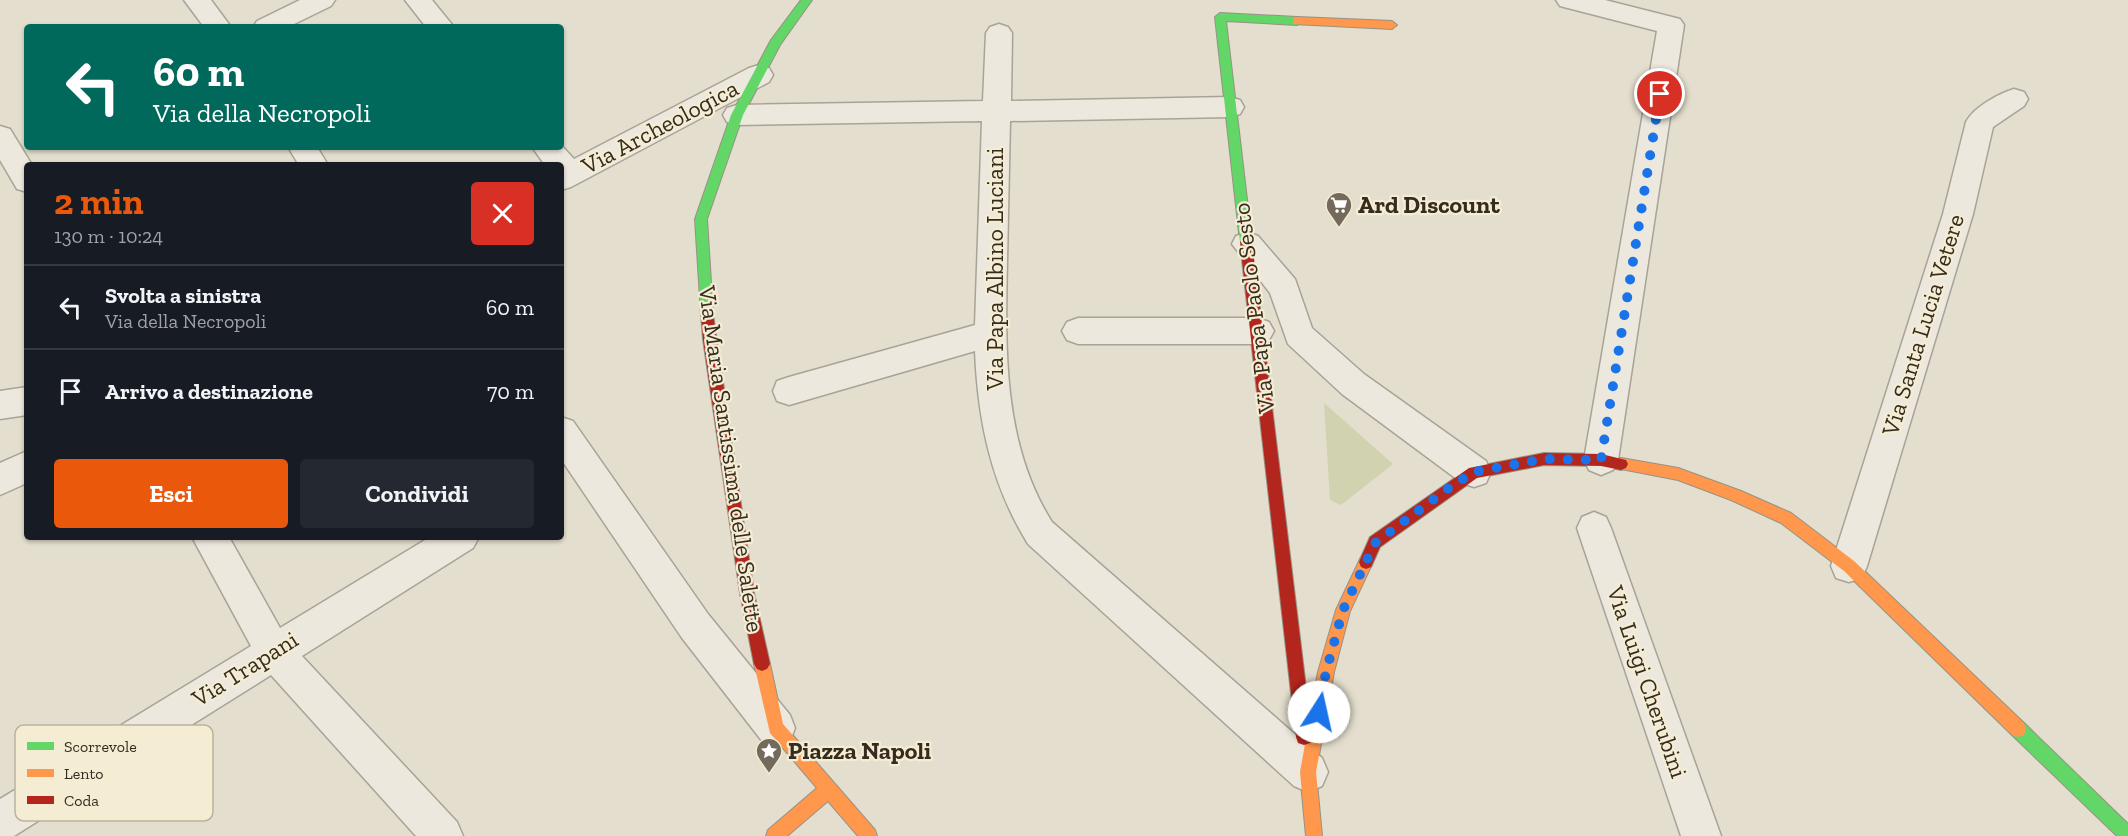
<!DOCTYPE html>
<html lang="it">
<head>
<meta charset="utf-8">
<style>
	:root { --surface:#171b24; --page:#242831; --text:#f1f3f6; --muted:#9ea1a6; --line:#363941; --accent:#ea580c }
	body { margin:0; font-family:"Zilla Slab",serif; background:var(--page); color:var(--text); height:100vh; display:flex; flex-direction:column; font-size:22px; white-space:nowrap }
	* { box-sizing:border-box; margin:0 }
	p { font-size:20px; color:var(--muted) }
	.icon { flex:none; width:33px; height:33px; fill:none; stroke:currentColor; stroke-width:2; stroke-linecap:round; stroke-linejoin:round }
	.map { position:relative; flex:1; overflow:hidden }
	.panel { position:absolute; left:24px; top:162px; width:540px; height:378px; display:flex; flex-direction:column; background:var(--surface); border-radius:6px; box-shadow:0 2px 4px #0004 }
	.panel>* { flex:none }
	.guide { position:absolute; left:24px; top:24px; width:540px; height:126px; border-radius:6px; box-shadow:0 2px 4px #0004; background:#00695c; color:#fff; overflow:hidden }
	.pin { position:absolute; display:grid; place-items:center; width:51px; height:51px; color:#fff; margin:-26px; border:3px solid #fff; border-radius:50%; box-shadow:0 2px 6px #0007 }
	.me { position:absolute; width:66px; margin:-33px; rotate:10deg; stroke-linejoin:round; filter:drop-shadow(0 0 4px #0008) }
	.turn { display:flex; align-items:center; gap:21px; height:126px; padding:0 30px; font-size:27px }
	.turn .icon { width:78px; height:78px; stroke-width:2.5 }
	.turn b { display:block; font-size:42px; line-height:51px }
	.round { display:grid; place-items:center; flex:none; width:63px; height:63px; border-radius:6px; background:var(--page) }
	.overview { display:flex; align-items:center; justify-content:space-between; height:102px; padding:0 30px }
	h1 { font-size:36px; font-weight:800; line-height:45px; color:var(--accent) }
	.button { display:flex; gap:12px; margin-top:auto; padding:12px 30px }
	.button a { flex:1; height:69px; border-radius:6px; background:var(--accent); color:#fff; font-size:24px; font-weight:800; line-height:69px; text-align:center }
	.button a+a { background:var(--page); color:var(--text) }
	ul { padding:0; list-style:none }
	li { display:flex; align-items:center; gap:18px; height:84px; padding:0 30px; border-top:2px solid var(--line) }
	li div { flex:1 }
	li b { display:block; font-size:22px }
	li em { font-style:normal }
	.map>svg:first-child { display:block }
	.green { fill:#d1d3b0 }
	.lines { fill:none; stroke-linecap:round; stroke-linejoin:round }
	.street-casing { stroke:#a8a396; stroke-width:3 }
	.fast-casing { stroke:#989286; stroke-width:2 }
	.slow-casing { stroke:#989286; stroke-width:2 }
	.jam-casing { stroke:#989286; stroke-width:2 }
	.street { fill:#ece8de; fill-rule:evenodd }
	.fast { fill:#63d668; fill-rule:evenodd }
	.slow { fill:#ff974d; fill-rule:evenodd }
	.jam { fill:#b3261e; fill-rule:evenodd }
	.route { stroke:#1a73e8; stroke-width:10; stroke-dasharray:0 18 }
	.labels { text-anchor:middle; stroke-width:4.5; stroke-linejoin:round; paint-order:stroke }
	.street-label { font-size:24px; fill:#362b1f; stroke:#f4ecd3 }
	.poi-label { font-size:24px; font-weight:bold; fill:#362b1f; stroke:#f4ecd3; text-anchor:start }
	.key { fill:#f4ecd3; stroke:#bbb29d; stroke-width:1.5 }
	.key-label { font-size:16px; fill:#362b1f }
</style>
</head>
<body>
<div class="map">
<svg width="2128" height="836" viewBox="0 0 2128 836">
	<rect width="100%" height="100%" fill="#e3decd"/>
	<path class="green" d="M 1324,403 L 1393,464 L 1341,505 L 1330,500 Z"/>
	<g class="lines">
		<g class="street-casing">
			<g id="street">
				<path d="M 184,0 L 211,0 L 231,27 L 204,27 Z"/>
				<path d="M 300,0 L 335,0 L 331,6 L 288,27 L 253,27 L 257,21 Z"/>
				<path d="M 405,0 L 432,0 L 454,27 L 426,27 Z"/>
				<path d="M 1556,0 L 1605,0 L 1680,19 L 1684,25 L 1618,460 L 1613,470 L 1601,475 L 1589,470 L 1584,460 L 1657,31 L 1560,6 Z"/>
				<path d="M 999,24 L 1008,27 L 1012,33 L 1011,101 L 1230,97 L 1240,100 L 1244,107 L 1240,114 L 1230,117 L 1010,121 C 1009,168 1008,215 1007,262 C 1005,350 1003,445 1052,522 L 1322,758 L 1328,772 L 1322,786 L 1308,792 L 1294,786 L 1028,544 C 991,484 978,421 975,351 L 789,405 L 777,401 L 773,391 L 777,381 L 789,377 L 975,325 L 982,121 L 737,125 L 727,122 L 723,115 L 727,108 L 737,105 L 983,101 L 986,33 L 990,27 Z"/>
				<path d="M 759,65 L 769,68 L 773,75 L 769,82 L 571,187 L 561,190 L 561,165 L 545,165 L 532,147 L 561,147 L 561,145 L 574,159 L 749,68 Z"/>
				<path d="M 2014,89 L 2024,92 L 2028,99 L 2024,106 L 1993,127 L 1973,214 L 1867,566 L 1862,578 L 1849,582 L 1836,578 L 1831,566 L 1943,214 L 1966,122 C 1974,107 1998,94 2014,89 Z"/>
				<path d="M 0,126 L 10,129 L 32,165 L 27,165 L 27,192 L 17,189 L 0,160 Z"/>
				<path d="M 288,147 L 317,147 L 328,165 L 299,165 Z"/>
				<path d="M 1247,232 L 1258,236 L 1295,279 L 1312,328 L 1364,374 L 1486,461 L 1491,472 L 1486,483 L 1474,487 L 1462,483 L 1342,394 L 1288,344 L 1270,293 L 1232,244 L 1236,236 Z"/>
				<path d="M 1078,318 L 1258,318 L 1269,322 L 1274,331 L 1269,340 L 1258,344 L 1078,344 L 1067,340 L 1062,331 L 1067,322 Z"/>
				<path d="M 27,387 L 27,415 L 0,419 L 0,391 Z"/>
				<path d="M 561,417 L 573,421 L 708,614 L 790,715 L 795,728 L 790,741 L 776,747 L 762,741 L 682,638 L 561,459 Z"/>
				<path d="M 27,451 L 27,483 L 0,495 L 0,463 Z"/>
				<path d="M 1594,512 L 1606,517 L 1611,528 L 1721,836 L 1681,836 L 1577,528 L 1582,517 Z"/>
				<path d="M 192,537 L 229,537 L 280,628 L 430,537 L 479,537 L 473,548 L 302,656 L 457,822 L 463,836 L 416,836 L 271,675 L 14,836 L 0,836 L 0,799 L 251,646 Z"/>
			</g>
		</g>
		<g class="fast-casing">
			<g id="fast">
				<path d="M 801,0 L 812,0 L 780,45 L 743,115 L 707,219 L 713,314 L 707,319 L 701,314 L 695,219 L 731,115 L 771,40 Z"/>
				<path d="M 1220,13 L 1297,17 L 1302,21 L 1297,25 L 1226,21 L 1252,242 L 1246,247 L 1240,242 L 1215,17 Z"/>
				<path d="M 2018,721 L 2024,723 L 2128,824 L 2128,836 L 2117,836 L 2012,735 L 2010,729 L 2012,723 Z"/>
			</g>
		</g>
		<g class="slow-casing">
			<g id="slow">
				<path d="M 1297,17 L 1392,21 L 1397,25 L 1392,29 L 1293,24 L 1293,18 Z"/>
				<path d="M 1621,458 L 1678,468 L 1741,491 L 1791,513 L 1854,561 L 2024,723 L 2026,729 L 2024,735 L 2018,737 L 2012,735 L 1844,571 L 1781,523 L 1731,500 L 1678,480 L 1616,468 L 1614,464 L 1616,460 Z"/>
				<path d="M 1366,555 L 1371,557 L 1373,562 L 1350,611 L 1334,672 L 1316,772 L 1322,836 L 1306,836 L 1300,772 L 1318,672 L 1336,610 L 1361,557 Z"/>
				<path d="M 762,657 L 767,659 L 770,664 L 783,724 L 875,830 L 877,836 L 858,836 L 828,801 L 787,836 L 766,836 L 768,830 L 817,788 L 770,733 L 754,664 L 757,659 Z"/>
			</g>
		</g>
		<g class="jam-casing">
			<g id="jam">
				<path d="M 1246,237 L 1252,242 L 1312,737 L 1310,743 L 1304,745 L 1298,743 L 1296,737 L 1240,242 Z"/>
				<path d="M 707,309 L 713,314 L 754,593 L 770,664 L 767,669 L 762,671 L 757,669 L 754,664 L 740,593 L 703,339 L 701,314 Z"/>
				<path d="M 1544,453 L 1601,454 L 1626,460 L 1628,464 L 1626,468 L 1621,470 L 1601,466 L 1544,465 L 1477,478 L 1380,547 L 1371,567 L 1366,569 L 1361,567 L 1359,562 L 1370,537 L 1469,468 Z"/>
			</g>
		</g>
		<use href="#street" class="street"/>
		<use href="#fast" class="fast"/>
		<use href="#slow" class="slow"/>
		<use href="#jam" class="jam"/>
	</g>
	<g class="lines">
		<path class="route" d="M 1319,712 L 1326,672 L 1343,610 L 1375,543 L 1450,487 L 1474,472 L 1544,459 L 1601,460 L 1660,94"/>
	</g>
	<defs>
		<g id="supermarket-pin" transform="scale(1.35)"><path d="M0 17L-7.5 6A9.5 9.5 0 1 1 7.5 6Z" fill="#736a5c" stroke="#f4ecd3"/><path d="M-6-5.5h2.5l.6 2H6L4.5 2H-2.5L-4.4-4H-6ZM-1.5 3.2a1.3 1.3 0 1 0 .1 0ZM3 3.2a1.3 1.3 0 1 0 .1 0Z" fill="#fff"/></g>
		<g id="sight-pin" transform="scale(1.35)"><path d="M0 17L-7.5 6A9.5 9.5 0 1 1 7.5 6Z" fill="#736a5c" stroke="#f4ecd3"/><path d="M0-6L1.8-2.2L6-1.7L2.9 1.2L3.7 5.4L0 3.3L-3.7 5.4L-2.9 1.2L-6-1.7L-1.8-2.2Z" fill="#fff"/></g>
	</defs>
	<g fill-rule="evenodd">
		<use href="#supermarket-pin" x="1339" y="205"/>
		<use href="#sight-pin" x="769" y="751"/>
	</g>
	<g class="labels">
		<g class="street-label">
			<text transform="translate(660 127) rotate(-28)" y="8">Via Archeologica</text>
			<text transform="translate(995 269) rotate(-90)" y="8">Via Papa Albino Luciani</text>
			<text transform="translate(1254 308) rotate(-97)" y="8">Via Papa Paolo Sesto</text>
			<text transform="translate(1923 325) rotate(-73)" y="8">Via Santa Lucia Vetere</text>
			<text transform="translate(731 459) rotate(82)" y="8">Via Maria Santissima delle Salette</text>
			<text transform="translate(245 669) rotate(-32)" y="8">Via Trapani</text>
			<text transform="translate(1647 682) rotate(71)" y="8">Via Luigi Cherubini</text>
		</g>
		<g class="poi-label">
			<text x="1358" y="213">Ard Discount</text>
			<text x="788" y="759">Piazza Napoli</text>
		</g>
	</g>
	<rect x="15" y="725" width="198" height="96" rx="9" class="key"/>
	<rect x="27" y="742" width="27" height="8" fill="#63d668"/>
	<rect x="27" y="769" width="27" height="8" fill="#ff974d"/>
	<rect x="27" y="796" width="27" height="8" fill="#b3261e"/>
	<g class="key-label">
		<text x="64" y="752">Scorrevole</text>
		<text x="64" y="779">Lento</text>
		<text x="64" y="806">Coda</text>
	</g>
</svg>
<div class="pin" style="left:1660px;top:94px;background:#d93025"><svg class="icon" aria-label="arrive" viewBox="0 0 24 24"><path d="M6 21V4h12l-3 4 3 4H6"/></svg></div>
<svg class="me" style="left:1319px;top:712px" viewBox="-20 -20 40 40"><circle r="19" fill="#fff"/><path d="M0-13L10 11 0 6-10 11z" fill="#1a73e8"/></svg>
<div class="guide">
<div class="turn"><svg class="icon" aria-label="left" viewBox="0 0 24 24"><path d="M17 20v-9H6M10 6l-5 5 5 5"/></svg><div><b>60 m</b>Via della Necropoli</div></div>
</div>
<section class="panel">
<div class="overview"><div><h1>2 min</h1><p>130 m · 10:24</p></div><a class="round" style="background:#d93025;color:#fff"><svg class="icon" aria-label="close" viewBox="0 0 24 24"><path d="M6 6l12 12M18 6L6 18"/></svg></a></div>
<ul>
<li><svg class="icon" aria-label="left" viewBox="0 0 24 24"><path d="M17 20v-9H6M10 6l-5 5 5 5"/></svg><div><b>Svolta a sinistra</b><p>Via della Necropoli</p></div><em>60 m</em></li>
<li><svg class="icon" aria-label="arrive" viewBox="0 0 24 24"><path d="M6 21V4h12l-3 4 3 4H6"/></svg><div><b>Arrivo a destinazione</b></div><em>70 m</em></li>
</ul>
<div class="button"><a>Esci</a><a>Condividi</a></div>
</section>
</div>
</body>
</html>
